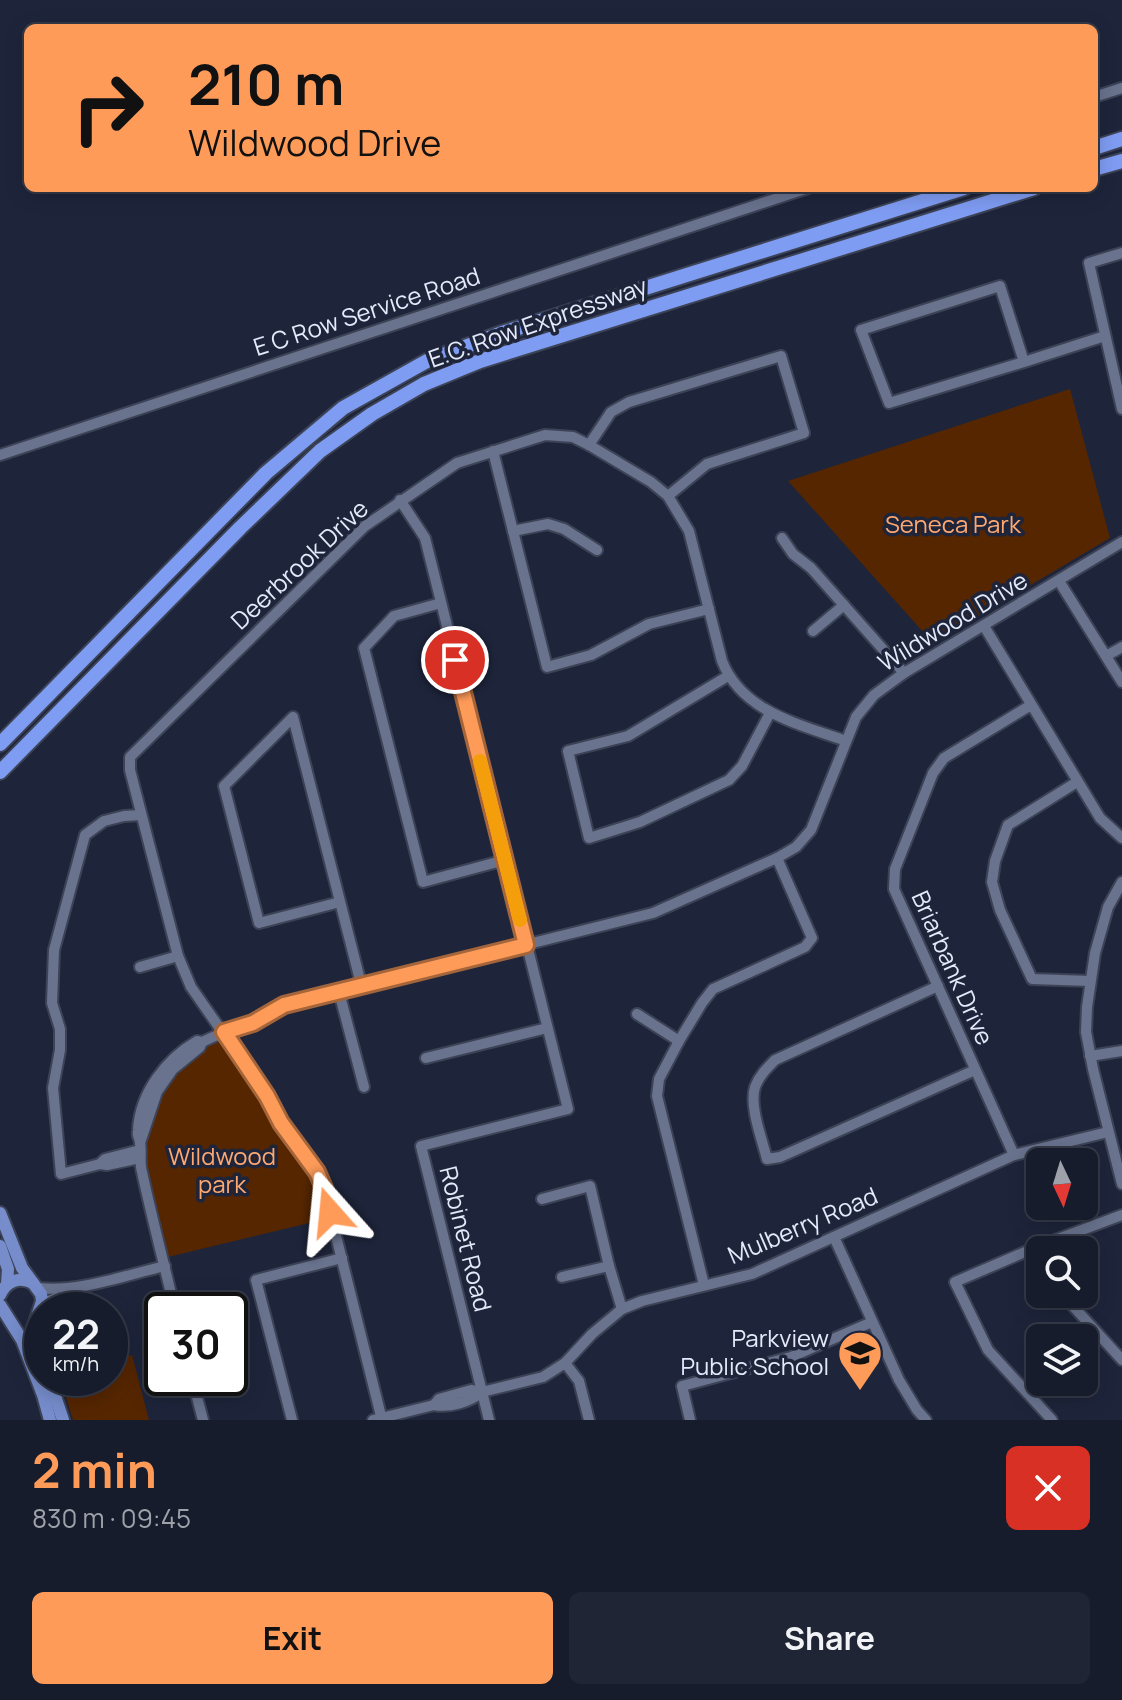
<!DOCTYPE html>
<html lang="en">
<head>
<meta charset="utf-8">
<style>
	:root { --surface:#161c2c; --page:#1f2534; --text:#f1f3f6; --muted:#9ea1a9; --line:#353a48; --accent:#fe9b59 }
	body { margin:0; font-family:Manrope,sans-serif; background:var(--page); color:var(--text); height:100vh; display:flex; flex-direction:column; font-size:30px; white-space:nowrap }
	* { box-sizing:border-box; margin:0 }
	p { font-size:26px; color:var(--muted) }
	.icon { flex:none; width:44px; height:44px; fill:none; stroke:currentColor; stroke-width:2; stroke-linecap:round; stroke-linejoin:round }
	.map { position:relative; height:1420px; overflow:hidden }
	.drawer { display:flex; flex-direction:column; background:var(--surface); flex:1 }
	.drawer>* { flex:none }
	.banner { position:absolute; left:24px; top:24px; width:1074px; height:168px; border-radius:12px; box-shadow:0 4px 20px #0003,0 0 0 2px var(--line); background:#fe9b59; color:#111; overflow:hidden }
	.needle { width:52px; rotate:176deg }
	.controls { position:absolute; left:1026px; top:1148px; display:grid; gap:16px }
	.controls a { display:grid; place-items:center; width:72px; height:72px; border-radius:12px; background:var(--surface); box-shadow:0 4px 20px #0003,0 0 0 2px var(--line); font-size:40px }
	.speed { position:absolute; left:24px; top:1292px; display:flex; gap:16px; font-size:40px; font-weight:700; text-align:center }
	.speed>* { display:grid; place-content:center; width:104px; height:104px; border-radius:50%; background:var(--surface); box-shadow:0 4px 20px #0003,0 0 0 2px var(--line); line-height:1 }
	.speed small { font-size:20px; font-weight:400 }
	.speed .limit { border:4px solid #111; border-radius:12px; background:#fff; color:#111 }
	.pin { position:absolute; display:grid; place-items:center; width:68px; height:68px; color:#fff; margin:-34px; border:4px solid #fff; border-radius:50%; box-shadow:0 2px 8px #0007 }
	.me { position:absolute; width:88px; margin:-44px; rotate:342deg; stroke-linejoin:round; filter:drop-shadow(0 0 6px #0008) }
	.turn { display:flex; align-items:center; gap:28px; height:168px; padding:0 32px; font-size:36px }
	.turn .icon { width:104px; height:104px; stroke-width:2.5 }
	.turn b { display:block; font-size:56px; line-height:68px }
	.round { display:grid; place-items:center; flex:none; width:84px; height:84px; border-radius:12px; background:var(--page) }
	.head { display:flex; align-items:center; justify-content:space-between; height:136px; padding:0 32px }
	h1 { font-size:48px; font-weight:700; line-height:60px; color:var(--accent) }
	.primary-button { display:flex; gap:16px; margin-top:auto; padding:16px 32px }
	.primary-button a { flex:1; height:92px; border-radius:12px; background:var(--accent); color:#111; font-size:32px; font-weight:700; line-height:92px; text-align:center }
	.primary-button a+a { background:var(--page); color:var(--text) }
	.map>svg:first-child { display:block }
	.green { fill:#562600 }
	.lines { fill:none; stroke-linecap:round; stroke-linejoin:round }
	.minor-casing { stroke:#3d4356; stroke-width:14 }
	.major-casing { stroke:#3d4356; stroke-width:16 }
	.highway-casing { stroke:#3d4356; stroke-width:18 }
	.minor { stroke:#69738e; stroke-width:10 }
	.major { stroke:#768ccb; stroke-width:12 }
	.highway { stroke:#7f9cf3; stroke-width:14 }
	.route-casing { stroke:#a5653a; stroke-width:20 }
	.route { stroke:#fe9b59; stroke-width:14 }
	.slow { stroke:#f59e0b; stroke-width:14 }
	.labels { text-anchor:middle; stroke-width:7; stroke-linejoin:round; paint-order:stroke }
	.street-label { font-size:24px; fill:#e4eafa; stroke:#1e253b }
	.park-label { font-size:24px; fill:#fea871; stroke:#1e253b }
	.poi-label { font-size:24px; fill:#e4eafa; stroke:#1e253b; text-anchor:end }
</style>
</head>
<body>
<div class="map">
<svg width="1122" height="1420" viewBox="0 0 1122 1420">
	<rect width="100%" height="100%" fill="#1e253b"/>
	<g class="green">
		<path d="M 1070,389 L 1110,538 L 933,643 L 788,481 Z"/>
		<path d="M 215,1040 L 228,1044 L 260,1092 L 287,1139 L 317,1182 L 326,1219 L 168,1257 L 147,1169 L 147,1127 L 161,1088 L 187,1060 Z"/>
		<path d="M 132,1355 L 149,1420 L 73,1420 L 60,1378 L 110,1378 L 110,1361 Z"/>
	</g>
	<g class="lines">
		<g class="minor-casing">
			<g id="minor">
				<path d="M 1094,97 L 1122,88"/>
				<path d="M 1122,253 L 1089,263 L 1122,409"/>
				<path d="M 1024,362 L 889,403 L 861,330 L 1000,286 L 1024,362 L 1105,336"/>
				<path d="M 589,445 L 611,412 L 629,402 L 781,356 L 804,433 L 707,464 L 668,496"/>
				<path d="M 493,451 L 547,667 L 591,655 L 649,624 L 709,609"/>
				<path d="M 0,455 L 808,188"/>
				<path d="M 400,500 L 425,538 L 568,1109 L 421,1146 L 489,1420"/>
				<path d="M 513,531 L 548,524 L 564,529 L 597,550"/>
				<path d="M 782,538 L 793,554 L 811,568 L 904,673"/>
				<path d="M 1059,581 L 1122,682"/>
				<path d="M 441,603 L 394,616 L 364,648 L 423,882 L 505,860"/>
				<path d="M 984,626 L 1100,818 L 1122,838"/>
				<path d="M 813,631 L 844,605"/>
				<path d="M 1106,656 L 1122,647"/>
				<path d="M 728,676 L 628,736 L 568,751 L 589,838 L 640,822 L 729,780 L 742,766 L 770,713"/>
				<path d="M 1077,782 L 1008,825 L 995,861 L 992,882 L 1000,910 L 1032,979 L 1090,981"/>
				<path d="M 1122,882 L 1108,907 L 1095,953 L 1087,1007 L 1086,1032 L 1093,1069 L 1122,1184"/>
				<path d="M 340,902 L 259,923 L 224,786 L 293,717 L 359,976 L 361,986"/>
				<path d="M 140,967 L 178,956"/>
				<path d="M 938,986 L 775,1060 C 767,1068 759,1076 755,1087 C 749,1106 762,1139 767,1159 L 780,1157 L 975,1070"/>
				<path d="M 339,992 L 364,1087"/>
				<path d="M 637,1014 L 679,1041"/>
				<path d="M 1090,1056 L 1122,1051"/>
				<path d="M 426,1058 L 547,1028"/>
				<path d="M 140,1143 L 157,1092 L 173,1069 L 200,1047 L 202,1042"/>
				<path d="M 1014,1155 L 894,889 L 895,869 L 933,773 L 944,758 L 1031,705"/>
				<path d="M 140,1158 L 107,1165 L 100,1164 L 61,1174 L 53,1088 L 60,1050 L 60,1029 L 52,1003 L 54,950 L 85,835 L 104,821 L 124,816 L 141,815"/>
				<path d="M 100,1164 L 105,1159 L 140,1150"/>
				<path d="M 542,1199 L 590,1186 L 609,1266 L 622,1309"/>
				<path d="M 834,1237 L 899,1380 L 917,1410 L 926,1420"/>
				<path d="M 562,1277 L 609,1266"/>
				<path d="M 704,1285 L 657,1096 L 659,1079 L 679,1041 L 702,1003 L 713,989 L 805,947 L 812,938 L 777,858"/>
				<path d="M 38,1288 C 77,1293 126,1275 165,1266"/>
				<path d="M 1062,1294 L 1122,1360"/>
				<path d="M 40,1308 L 49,1301 L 81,1288"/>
				<path d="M 175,1310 C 164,1264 152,1218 142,1172 C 139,1162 142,1151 140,1142 C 138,1133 137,1138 138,1130 C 140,1093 166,1059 197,1041 L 202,1042 L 224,1032 L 253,1023 L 284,1005 L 653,913 L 777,858 L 796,847 L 811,830 L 856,717 L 874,695 L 904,673 L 1122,542"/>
				<path d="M 565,1363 L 579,1381 L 589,1420"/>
				<path d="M 192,1378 L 203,1420"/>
				<path d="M 434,1405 L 439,1399 L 471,1390 L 482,1392 L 543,1377 L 565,1363 L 592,1334 L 622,1309 L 642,1301 L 752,1274 L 1014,1155 L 1108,1132"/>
				<path d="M 292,1420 L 256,1280 L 342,1258"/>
				<path d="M 373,1420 L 434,1405 C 450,1408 470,1402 482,1392"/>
				<path d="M 382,1420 L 324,1188 L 317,1172 L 281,1123 L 267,1096 L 191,987 L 178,956 L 130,770 L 130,757 L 365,526 L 457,463 L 545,435 L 573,437 L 589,445 L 651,482 L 668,496 L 689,531 L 722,661 C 742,712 799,724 846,741"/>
				<path d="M 690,1420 L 682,1386 L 791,1357 L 872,1322"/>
				<path d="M 1052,1420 L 988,1350 L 955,1282 L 1039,1246 L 1122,1215"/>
			</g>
		</g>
		<g class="major-casing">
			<g id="major">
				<path d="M 0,1213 L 22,1268 L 41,1294 L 42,1301 L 33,1329 L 35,1341 L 42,1360"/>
				<path d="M 0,1246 L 8,1269 L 7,1284"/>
				<path d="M 0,1295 C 6,1281 19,1276 33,1283"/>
				<path d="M 0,1305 L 22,1340 L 43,1395 L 50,1420"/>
				<path d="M 49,1378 L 63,1420"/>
			</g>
		</g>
		<g class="highway-casing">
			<g id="highway">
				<path d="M 1094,148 L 1122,139"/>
				<path d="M 1094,169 L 1122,161"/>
				<path d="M 0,744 L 266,473 L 343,408 L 427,361 L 502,333 L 964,188"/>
				<path d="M 0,772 L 240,528 L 320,451 L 372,414 L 424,384 L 480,361 L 1034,188"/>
			</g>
		</g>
		<use href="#minor" class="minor"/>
		<use href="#major" class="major"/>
		<use href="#highway" class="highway"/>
	</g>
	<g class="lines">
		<g class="route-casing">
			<path id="route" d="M 330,1212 L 324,1188 L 317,1172 L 281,1123 L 267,1096 L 224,1032 L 253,1023 L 284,1005 L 526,945 L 455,660"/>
		</g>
		<use href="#route" class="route"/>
		<path class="slow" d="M 480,761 L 520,920"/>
	</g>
	<defs>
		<g id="school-pin" transform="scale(2.3)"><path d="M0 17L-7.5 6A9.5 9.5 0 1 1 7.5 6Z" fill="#fe9b59" stroke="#1e253b"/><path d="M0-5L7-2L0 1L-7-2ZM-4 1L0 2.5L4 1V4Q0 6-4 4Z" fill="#111"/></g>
	</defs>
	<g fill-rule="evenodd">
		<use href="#school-pin" x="860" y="1353"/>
	</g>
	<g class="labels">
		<g class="street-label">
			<text transform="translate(367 312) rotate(-18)" y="8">E C Row Service Road</text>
			<text transform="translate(538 323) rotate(-19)" y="8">E.C. Row Expressway</text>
			<text transform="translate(300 565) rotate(-43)" y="8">Deerbrook Drive</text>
			<text transform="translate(953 622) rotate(-31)" y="8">Wildwood Drive</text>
			<text transform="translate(952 968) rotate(66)" y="8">Briarbank Drive</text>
			<text transform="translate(803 1226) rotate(-23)" y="8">Mulberry Road</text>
			<text transform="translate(465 1239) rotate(76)" y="8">Robinet Road</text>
		</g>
		<g class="park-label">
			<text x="953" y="533">Seneca Park</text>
			<text x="222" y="1165">Wildwood<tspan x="222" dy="28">park</tspan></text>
		</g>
		<g class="poi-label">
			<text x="829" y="1347">Parkview<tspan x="829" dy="28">Public School</tspan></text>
		</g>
	</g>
</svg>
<div class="controls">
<a><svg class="needle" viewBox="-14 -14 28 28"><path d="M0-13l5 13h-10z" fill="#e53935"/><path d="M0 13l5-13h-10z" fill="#9ea1a9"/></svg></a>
<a><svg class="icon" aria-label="search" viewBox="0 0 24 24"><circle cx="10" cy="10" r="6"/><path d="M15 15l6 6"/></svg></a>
<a><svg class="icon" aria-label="layers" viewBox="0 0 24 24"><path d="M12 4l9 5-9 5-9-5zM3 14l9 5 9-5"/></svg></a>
</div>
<div class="speed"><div>22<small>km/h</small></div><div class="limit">30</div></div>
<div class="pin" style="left:455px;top:660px;background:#d93025"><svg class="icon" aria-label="arrive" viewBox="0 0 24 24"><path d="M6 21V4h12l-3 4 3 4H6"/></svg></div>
<svg class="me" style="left:330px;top:1212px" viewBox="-20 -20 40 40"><path d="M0-17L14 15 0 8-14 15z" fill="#fe9b59" stroke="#fff" stroke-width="4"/></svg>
<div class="banner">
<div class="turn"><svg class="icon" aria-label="right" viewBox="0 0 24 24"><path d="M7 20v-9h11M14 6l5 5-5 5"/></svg><div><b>210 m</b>Wildwood Drive</div></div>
</div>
</div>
<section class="drawer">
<div class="head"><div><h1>2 min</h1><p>830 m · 09:45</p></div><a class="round" style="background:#d93025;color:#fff"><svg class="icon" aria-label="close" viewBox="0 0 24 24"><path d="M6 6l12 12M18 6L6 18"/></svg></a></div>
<div class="primary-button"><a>Exit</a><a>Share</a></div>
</section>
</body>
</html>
